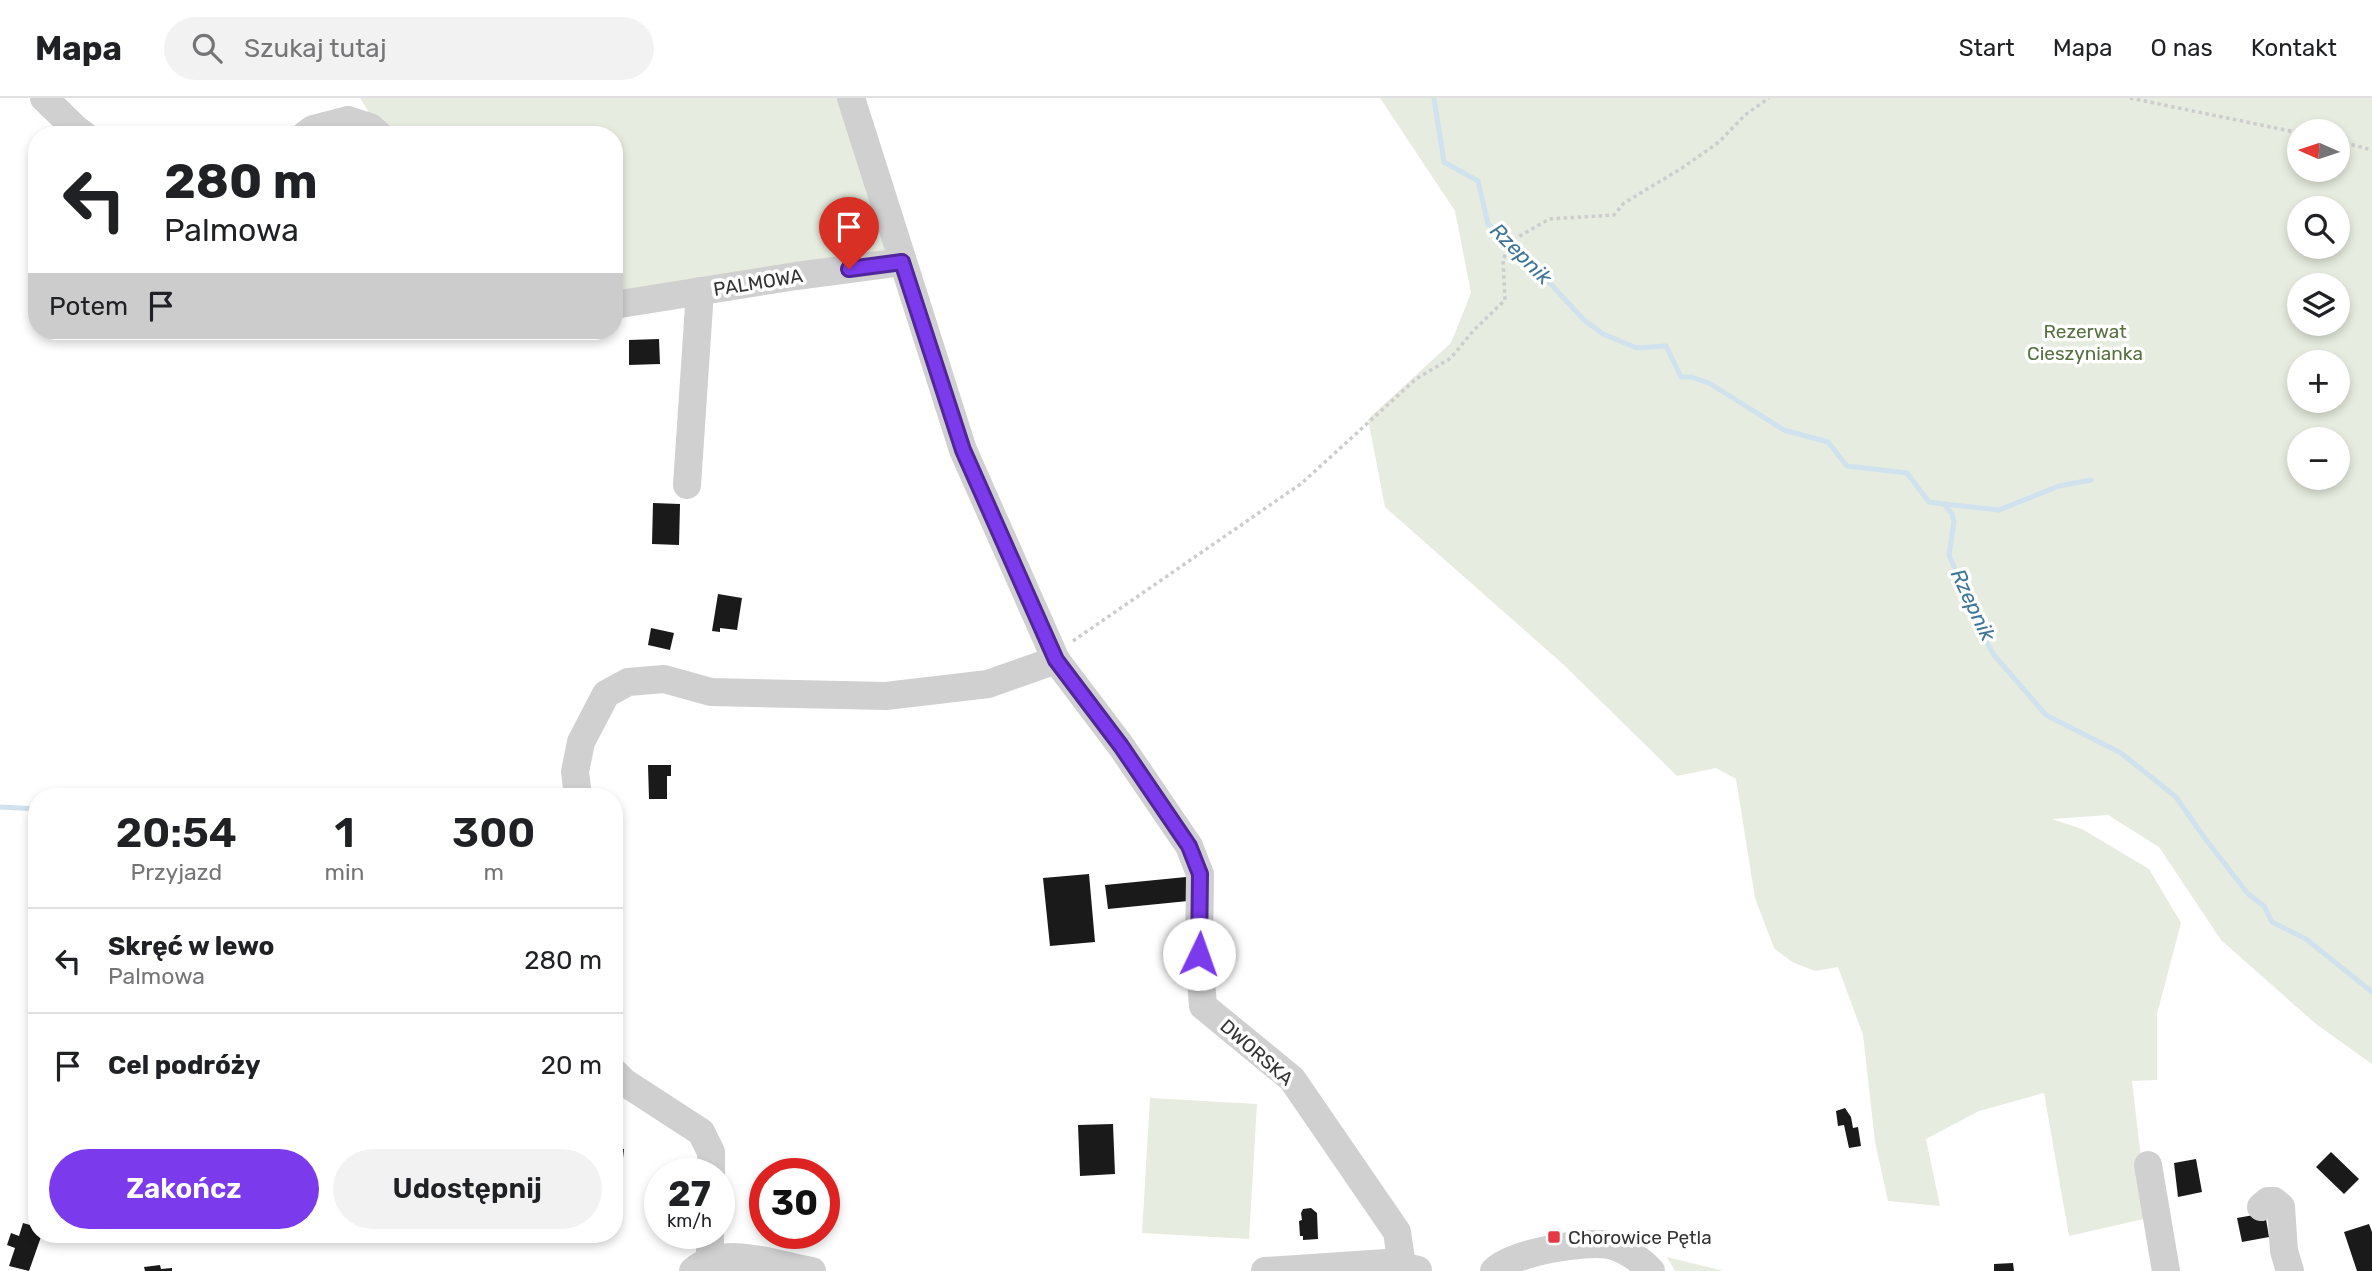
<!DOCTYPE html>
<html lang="pl">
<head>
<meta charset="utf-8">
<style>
	:root { --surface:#fff; --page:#f2f2f2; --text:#202124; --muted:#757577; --line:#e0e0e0; --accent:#7c3aed }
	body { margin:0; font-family:Rubik,sans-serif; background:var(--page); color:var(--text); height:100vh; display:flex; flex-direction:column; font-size:26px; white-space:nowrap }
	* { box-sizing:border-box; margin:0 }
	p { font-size:23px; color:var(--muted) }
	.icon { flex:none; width:38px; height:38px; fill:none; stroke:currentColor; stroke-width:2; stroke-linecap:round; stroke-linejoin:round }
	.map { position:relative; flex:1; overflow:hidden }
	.details { position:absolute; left:28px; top:690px; width:595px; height:455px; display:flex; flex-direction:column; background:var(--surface); border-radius:28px; box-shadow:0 4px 10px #0003 }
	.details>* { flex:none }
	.hud { position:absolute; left:28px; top:28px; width:595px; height:214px; border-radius:28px; box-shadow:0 4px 10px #0003; background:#fff; color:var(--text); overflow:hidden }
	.needle { width:46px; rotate:273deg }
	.fabs { position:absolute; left:2287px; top:21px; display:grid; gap:14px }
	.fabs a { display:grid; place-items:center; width:63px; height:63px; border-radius:50%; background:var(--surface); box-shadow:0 4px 10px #0003; font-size:35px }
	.speed { position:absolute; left:644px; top:1060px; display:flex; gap:14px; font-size:35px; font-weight:700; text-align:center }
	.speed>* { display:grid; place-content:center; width:91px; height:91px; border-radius:50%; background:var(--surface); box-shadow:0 4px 10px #0003; line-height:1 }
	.speed small { font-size:18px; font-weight:400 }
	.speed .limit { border:10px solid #d22; background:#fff; color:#111 }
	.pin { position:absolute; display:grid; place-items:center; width:60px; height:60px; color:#fff; margin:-72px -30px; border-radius:50% 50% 50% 0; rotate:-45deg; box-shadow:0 0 7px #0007 }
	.pin .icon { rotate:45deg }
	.me { position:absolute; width:77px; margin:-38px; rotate:3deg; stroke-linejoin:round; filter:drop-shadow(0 0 5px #0008) }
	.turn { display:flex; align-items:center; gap:24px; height:147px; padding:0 21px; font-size:32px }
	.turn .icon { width:91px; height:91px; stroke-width:2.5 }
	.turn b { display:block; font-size:49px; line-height:60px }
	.then { display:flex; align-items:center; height:66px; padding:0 21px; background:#0003; gap:14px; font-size:26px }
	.eta { display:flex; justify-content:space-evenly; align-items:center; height:119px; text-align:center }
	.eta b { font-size:42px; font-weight:600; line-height:49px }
	.action { display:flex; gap:14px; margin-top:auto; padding:14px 21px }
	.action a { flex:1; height:80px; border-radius:42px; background:var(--accent); color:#fff; font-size:28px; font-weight:600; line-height:80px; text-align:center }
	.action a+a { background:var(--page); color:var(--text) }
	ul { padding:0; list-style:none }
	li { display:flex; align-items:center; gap:21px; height:105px; padding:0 21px; border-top:2px solid var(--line) }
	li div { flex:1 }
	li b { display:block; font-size:26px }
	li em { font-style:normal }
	header { display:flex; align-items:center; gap:42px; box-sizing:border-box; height:98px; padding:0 35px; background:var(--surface); border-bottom:2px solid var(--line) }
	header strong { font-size:33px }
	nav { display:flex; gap:38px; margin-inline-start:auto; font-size:24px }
	.search { width:490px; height:63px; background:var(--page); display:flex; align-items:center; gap:18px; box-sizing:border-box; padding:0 24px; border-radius:38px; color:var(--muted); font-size:26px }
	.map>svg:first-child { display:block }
	.green { fill:#e6ecdf; fill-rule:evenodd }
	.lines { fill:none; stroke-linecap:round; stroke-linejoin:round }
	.stream { stroke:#cfe2ee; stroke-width:5 }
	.building { fill:#1a1a1a }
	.path { stroke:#cdcdcd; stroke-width:3.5; stroke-dasharray:3.5 3.5; stroke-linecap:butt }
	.minor { stroke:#d0d0d0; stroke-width:28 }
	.route-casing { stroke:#51269a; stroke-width:18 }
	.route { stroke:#7c3aed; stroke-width:12 }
	.poi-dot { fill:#e63946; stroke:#fff; stroke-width:2.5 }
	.labels { text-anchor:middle; stroke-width:7; stroke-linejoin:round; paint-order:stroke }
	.street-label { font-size:19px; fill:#333; stroke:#fff }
	.park-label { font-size:19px; fill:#56703f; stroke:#fff }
	.poi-label { font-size:19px; fill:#333; stroke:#fff; text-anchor:start }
	.water-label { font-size:21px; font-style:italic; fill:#3f7597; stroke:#fff }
</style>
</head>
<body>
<header>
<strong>Mapa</strong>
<div class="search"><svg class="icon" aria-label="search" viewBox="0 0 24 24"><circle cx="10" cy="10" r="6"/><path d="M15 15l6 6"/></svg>Szukaj tutaj</div>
<nav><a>Start</a><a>Mapa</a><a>O nas</a><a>Kontakt</a></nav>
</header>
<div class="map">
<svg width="2372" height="1173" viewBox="0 0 2372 1173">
	<rect width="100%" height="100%" fill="#fff"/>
	<g class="green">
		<path d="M 360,0 L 841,0 L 892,154 L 614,198 L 614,37 L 395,37 L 370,16 Z"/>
		<path d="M 1380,0 L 2372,0 L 2372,966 L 2316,926 L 2221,842 L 2159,749 L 2108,717 L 2052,721 L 2082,731 L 2149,771 L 2181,825 L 2157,916 L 2157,982 L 2132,983 L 2148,1120 L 2069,1138 L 2044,995 L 1979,1013 L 1926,1041 L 1940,1108 L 1888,1103 L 1875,1044 L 1863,937 L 1838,869 L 1815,873 L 1792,864 L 1774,850 L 1755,800 L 1736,681 L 1716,670 L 1677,678 L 1564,567 L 1385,409 L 1368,321 L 1451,245 L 1471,195 L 1455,113 ZM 2300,33 L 2338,33 L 2338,72 L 2300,72 ZM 2300,110 L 2338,110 L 2338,149 L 2300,149 ZM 2300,187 L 2338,187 L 2338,226 L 2300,226 ZM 2300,264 L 2338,264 L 2338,303 L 2300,303 ZM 2300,341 L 2338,341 L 2338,380 L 2300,380 Z"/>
		<path d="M 1150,1000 L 1257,1006 L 1249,1141 L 1142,1135 Z"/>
		<path d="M 1667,1159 L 1724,1173 L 1675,1173 Z"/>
	</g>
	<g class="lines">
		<g class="stream">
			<path d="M 1434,0 L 1444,64 L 1478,83 L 1488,126 L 1511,143 L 1584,222 L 1603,236 L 1637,250 L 1666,248 L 1681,279 L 1691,279 L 1709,285 L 1784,332 L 1828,344 L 1847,368 L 1907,375 L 1929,404 L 1944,406 L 1952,416 L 1954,424 L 1949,457 L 1983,538 L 1994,557 L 2046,617 L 2121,655 L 2176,699 L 2204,739 L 2248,796 L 2264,808 L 2272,824 L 2306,841 L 2372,894"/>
			<path d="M 1944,406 L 1999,412 L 2059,388 L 2091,382"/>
			<path d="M 0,709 L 37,711"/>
		</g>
	</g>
	<g class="building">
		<path d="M 659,241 L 660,266 L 629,267 L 629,242 Z"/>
		<path d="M 653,405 L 680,406 L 679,447 L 652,446 Z"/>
		<path d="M 718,496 L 742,500 L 737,532 L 720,530 L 720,534 L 712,533 Z"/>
		<path d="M 651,530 L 674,535 L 670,552 L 648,547 Z"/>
		<path d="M 648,667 L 671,667 L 671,678 L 667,678 L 667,701 L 649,701 Z"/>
		<path d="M 1089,776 L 1095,844 L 1050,848 L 1043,780 Z"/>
		<path d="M 1186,779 L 1188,803 L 1108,811 L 1105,787 Z"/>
		<path d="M 1845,1010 L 1851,1019 L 1853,1030 L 1858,1029 L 1861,1048 L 1849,1050 L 1844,1027 L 1838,1028 L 1836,1013 Z"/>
		<path d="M 1113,1026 L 1115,1076 L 1080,1078 L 1078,1027 Z"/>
		<path d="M 614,1050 L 624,1051 L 621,1079 L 614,1078 Z"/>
		<path d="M 2331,1054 L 2359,1081 L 2344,1096 L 2316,1069 Z"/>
		<path d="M 2196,1061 L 2202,1094 L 2178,1099 L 2174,1065 Z"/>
		<path d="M 1311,1110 L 1317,1115 L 1318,1141 L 1303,1142 L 1303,1138 L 1300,1138 L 1299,1123 L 1302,1122 L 1301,1115 L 1303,1111 Z"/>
		<path d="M 2265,1115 L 2269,1139 L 2242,1144 L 2237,1120 Z"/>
		<path d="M 23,1125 L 37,1129 L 37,1136 L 42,1136 L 29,1173 L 9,1168 L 15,1150 L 7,1147 L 11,1135 L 19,1138 Z"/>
		<path d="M 2369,1126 L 2372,1134 L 2372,1173 L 2357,1173 L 2344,1134 Z"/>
		<path d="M 2013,1165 L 2014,1173 L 1994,1173 L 1994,1166 Z"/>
		<path d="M 160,1167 L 161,1171 L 172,1170 L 172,1173 L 145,1173 L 144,1169 Z"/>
	</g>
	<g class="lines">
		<g class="path">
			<path d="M 2130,0 L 2300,35"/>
			<path d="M 2338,43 L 2372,52"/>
			<path d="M 1073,543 L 1302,385 L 1416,281 L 1451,260 L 1473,233 L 1505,202 L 1503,162 L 1511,143 L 1549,121 L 1614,117 L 1624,105 L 1682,70 L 1719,44 L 1745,17 L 1769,0"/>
		</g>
		<g class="minor">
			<path d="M 44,0 L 77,32 L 84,37"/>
			<path d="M 851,0 L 963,352 L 1056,562 L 1121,648 L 1189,748 L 1200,776 L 1199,856 L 1203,908 L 1292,981 L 1397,1134 L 1402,1168"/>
			<path d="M 348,22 L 370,29 L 379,37"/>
			<path d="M 305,37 L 313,31 L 348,22"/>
			<path d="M 614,207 L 796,178 L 902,164"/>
			<path d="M 687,387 L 700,193"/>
			<path d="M 578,698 L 575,674 L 581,644 L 606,596 L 628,584 L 664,581 L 711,594 L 886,598 L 988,586 L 1056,562"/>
			<path d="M 614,974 L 624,984 L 701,1034 L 711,1054 L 711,1076"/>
			<path d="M 2148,1067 L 2166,1173"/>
			<path d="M 2261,1109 L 2268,1103 L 2274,1103 L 2281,1109 L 2284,1153 L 2290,1173"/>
			<path d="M 710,1163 L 710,1136"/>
			<path d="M 693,1173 C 727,1145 774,1167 812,1173"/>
			<path d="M 1265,1173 L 1386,1165 L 1418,1172"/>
			<path d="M 1494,1173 C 1511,1155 1585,1142 1609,1147 C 1624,1150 1641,1162 1651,1173"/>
		</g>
	</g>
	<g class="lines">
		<g class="route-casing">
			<path id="route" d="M 849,171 L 902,164 L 963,352 L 1056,562 L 1121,648 L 1189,748 L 1200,776 L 1199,856"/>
		</g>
		<use href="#route" class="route"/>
	</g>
	<rect class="poi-dot" x="1547" y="1132" width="14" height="14" rx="3.5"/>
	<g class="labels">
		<g class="street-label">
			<text transform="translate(758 184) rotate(-9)" y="7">PALMOWA</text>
			<text transform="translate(1257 954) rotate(41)" y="7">DWORSKA</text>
		</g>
		<g class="park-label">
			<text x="2085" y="240">Rezerwat<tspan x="2085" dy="22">Cieszynianka</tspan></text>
		</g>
		<g class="poi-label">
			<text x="1568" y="1146">Chorowice Pętla</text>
		</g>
		<g class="water-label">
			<text transform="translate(1521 156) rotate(45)" y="7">Rzepnik</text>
			<text transform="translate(1973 507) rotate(65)" y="7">Rzepnik</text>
		</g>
	</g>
</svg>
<div class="fabs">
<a><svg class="needle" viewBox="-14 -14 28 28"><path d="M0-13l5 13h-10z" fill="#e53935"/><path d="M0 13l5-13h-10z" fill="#757577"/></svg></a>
<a><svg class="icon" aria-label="search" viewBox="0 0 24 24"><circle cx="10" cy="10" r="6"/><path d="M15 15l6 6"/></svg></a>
<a><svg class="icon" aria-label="layers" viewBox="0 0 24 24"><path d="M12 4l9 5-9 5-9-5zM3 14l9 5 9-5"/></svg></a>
<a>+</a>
<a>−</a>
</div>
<div class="speed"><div>27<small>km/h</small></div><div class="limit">30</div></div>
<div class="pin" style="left:849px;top:171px;background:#d93025"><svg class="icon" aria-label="arrive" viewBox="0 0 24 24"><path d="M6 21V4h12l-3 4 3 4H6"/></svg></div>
<svg class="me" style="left:1199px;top:856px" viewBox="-20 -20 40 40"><circle r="19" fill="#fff"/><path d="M0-13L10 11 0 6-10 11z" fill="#7c3aed"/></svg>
<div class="hud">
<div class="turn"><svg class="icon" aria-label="left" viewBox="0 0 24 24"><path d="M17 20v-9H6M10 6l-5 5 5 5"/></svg><div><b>280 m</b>Palmowa</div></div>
<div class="then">Potem<svg class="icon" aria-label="arrive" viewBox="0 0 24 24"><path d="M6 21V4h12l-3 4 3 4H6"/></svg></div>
</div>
<section class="details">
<div class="eta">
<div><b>20:54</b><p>Przyjazd</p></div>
<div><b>1</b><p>min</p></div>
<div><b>300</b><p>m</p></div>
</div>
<ul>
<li><svg class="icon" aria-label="left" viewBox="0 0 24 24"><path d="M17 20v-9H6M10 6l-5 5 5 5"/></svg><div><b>Skręć w lewo</b><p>Palmowa</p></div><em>280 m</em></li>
<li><svg class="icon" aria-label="arrive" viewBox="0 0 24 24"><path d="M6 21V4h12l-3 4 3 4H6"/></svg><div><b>Cel podróży</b></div><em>20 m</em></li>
</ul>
<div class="action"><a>Zakończ</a><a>Udostępnij</a></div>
</section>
</div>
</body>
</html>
